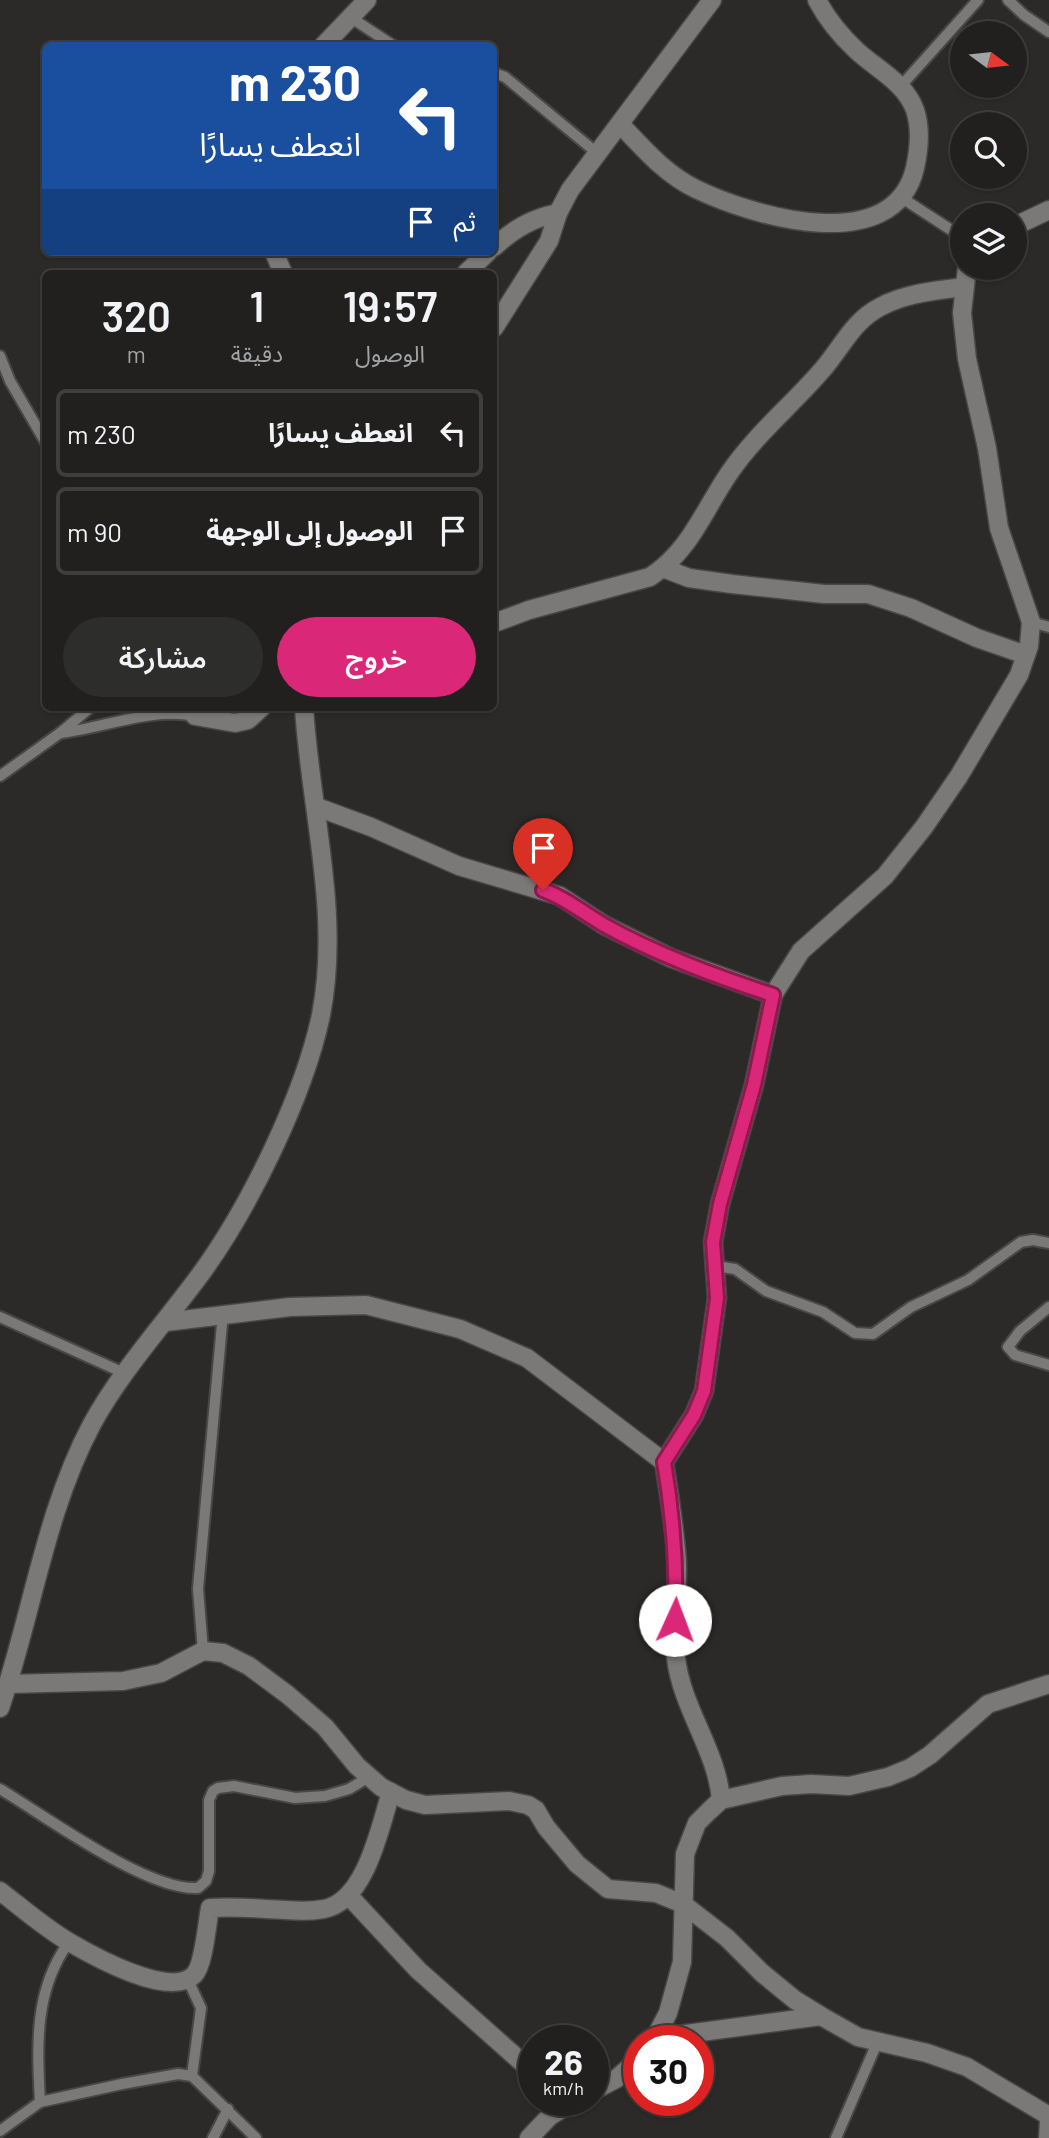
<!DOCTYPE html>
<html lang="ar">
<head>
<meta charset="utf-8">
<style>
	:root { --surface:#21201f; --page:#2d2d2c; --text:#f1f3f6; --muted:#a2a3a4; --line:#3e3e3d; --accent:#db2777 }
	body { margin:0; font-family:Barlow,"Noto Sans Arabic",sans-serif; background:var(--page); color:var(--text); direction:rtl; height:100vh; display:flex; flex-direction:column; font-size:26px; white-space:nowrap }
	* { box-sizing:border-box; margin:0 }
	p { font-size:23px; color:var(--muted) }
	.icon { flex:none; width:38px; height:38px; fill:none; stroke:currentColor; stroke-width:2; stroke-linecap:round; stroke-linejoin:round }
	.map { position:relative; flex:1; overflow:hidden; direction:ltr }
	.side { position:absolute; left:42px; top:270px; width:455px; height:441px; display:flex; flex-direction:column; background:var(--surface); border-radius:10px; box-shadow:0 2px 5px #0004,0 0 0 2px var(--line); direction:rtl }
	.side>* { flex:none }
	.guide { position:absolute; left:42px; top:42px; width:455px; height:214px; border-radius:10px; box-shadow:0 2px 5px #0004,0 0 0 2px var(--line); direction:rtl; background:#1a4fa0; color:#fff; overflow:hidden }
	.needle { width:46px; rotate:105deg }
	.buttons { position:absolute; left:950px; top:21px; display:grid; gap:14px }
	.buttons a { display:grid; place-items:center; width:77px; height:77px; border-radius:50%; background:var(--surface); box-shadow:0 2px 5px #0004,0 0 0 2px var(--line); font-size:35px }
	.speed { position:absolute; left:518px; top:2025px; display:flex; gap:14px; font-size:35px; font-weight:700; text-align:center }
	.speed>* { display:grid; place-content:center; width:91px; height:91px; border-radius:50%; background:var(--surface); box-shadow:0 2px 5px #0004,0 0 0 2px var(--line); line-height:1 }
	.speed small { font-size:18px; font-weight:400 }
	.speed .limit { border:10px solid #d22; background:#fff; color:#111 }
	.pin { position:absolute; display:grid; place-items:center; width:60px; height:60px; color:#fff; margin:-72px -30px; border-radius:50% 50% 50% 0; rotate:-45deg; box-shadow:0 0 7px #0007 }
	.pin .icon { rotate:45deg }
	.me { position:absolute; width:77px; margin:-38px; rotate:2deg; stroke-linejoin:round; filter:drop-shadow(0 0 5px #0008) }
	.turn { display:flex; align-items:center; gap:24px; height:147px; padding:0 21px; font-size:32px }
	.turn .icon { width:91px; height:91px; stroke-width:2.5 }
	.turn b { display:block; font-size:49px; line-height:60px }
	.then { display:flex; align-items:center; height:66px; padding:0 21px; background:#0003; gap:14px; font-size:26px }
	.eta { display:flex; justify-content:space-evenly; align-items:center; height:119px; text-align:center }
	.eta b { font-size:42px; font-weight:600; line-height:49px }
	.cta { display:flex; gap:14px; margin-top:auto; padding:14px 21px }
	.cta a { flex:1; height:80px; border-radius:42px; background:var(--accent); color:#fff; font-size:28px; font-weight:600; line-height:80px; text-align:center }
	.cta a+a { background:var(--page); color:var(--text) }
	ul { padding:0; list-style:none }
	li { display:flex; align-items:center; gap:21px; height:88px; margin:0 14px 10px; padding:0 7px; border:4px solid var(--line); border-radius:10px }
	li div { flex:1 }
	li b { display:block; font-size:26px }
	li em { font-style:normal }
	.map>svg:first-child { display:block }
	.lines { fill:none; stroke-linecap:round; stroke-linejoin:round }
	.service-casing { stroke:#494745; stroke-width:14 }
	.minor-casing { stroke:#494745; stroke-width:21 }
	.service { stroke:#7b7977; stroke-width:10 }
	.minor { stroke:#7b7977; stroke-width:18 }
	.route-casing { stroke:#8e194d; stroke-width:18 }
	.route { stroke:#db2777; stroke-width:12 }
</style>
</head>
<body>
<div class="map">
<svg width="1049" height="2138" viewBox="0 0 1049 2138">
	<rect width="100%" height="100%" fill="#2c2a29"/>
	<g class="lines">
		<g class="service-casing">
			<g id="service">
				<path d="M 1008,0 L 1024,15 L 1049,32"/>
				<path d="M 350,17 L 394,46"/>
				<path d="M 494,73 L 505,77 L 597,153"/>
				<path d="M 900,87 L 978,0"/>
				<path d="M 902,198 L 962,237"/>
				<path d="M 0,356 L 10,381 L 46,443"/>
				<path d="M 1031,622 L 1049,627"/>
				<path d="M 60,733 C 105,728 150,707 195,716"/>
				<path d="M 0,776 L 60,733 L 91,707"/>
				<path d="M 715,1266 L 735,1269 L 766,1291 L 823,1312 L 855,1333 L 873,1334 L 911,1307 L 968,1280 L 1021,1242 L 1033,1240 L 1049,1243"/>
				<path d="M 1049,1307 L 1020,1331 L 1008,1347 L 1015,1355 L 1049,1365"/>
				<path d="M 0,1317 L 124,1373"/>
				<path d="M 203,1651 L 198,1589 L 223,1313"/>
				<path d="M 0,1789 C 47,1817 147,1891 198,1888 L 206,1881 L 209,1871 L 209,1800 L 213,1791 L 218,1788 L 234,1786 L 295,1798 L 325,1796 L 349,1789 L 369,1777"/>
				<path d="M 188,1980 L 201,2008 L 192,2076"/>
				<path d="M 40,2102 L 122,2084 L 178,2074 L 192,2076 L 256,2138"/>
				<path d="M 0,2131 L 40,2102 C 37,2045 34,1990 69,1942"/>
				<path d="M 213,2138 L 228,2109"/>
				<path d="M 836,2138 L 877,2043"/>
			</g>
		</g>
		<g class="minor-casing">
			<g id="minor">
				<path d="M 323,46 L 367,0"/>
				<path d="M 620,124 C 644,149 665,174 696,189 C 754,217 894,258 915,168 C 919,150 921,128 915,110 C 905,82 876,69 856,50 C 840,35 827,19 817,0"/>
				<path d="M 1015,226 L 1049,210"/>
				<path d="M 494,247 C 514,229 532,218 558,213"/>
				<path d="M 274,252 L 283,273"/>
				<path d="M 466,273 L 488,252"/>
				<path d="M 494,328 L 549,241 L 558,213 L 570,190 L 712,0"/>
				<path d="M 663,568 L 689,578 L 732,584 L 824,594 L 868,594 L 911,608 L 977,638 L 1026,655"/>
				<path d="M 494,623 L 529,610 L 650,577 C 691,550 703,511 730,472 C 756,434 793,404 823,369 C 842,347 853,321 880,307 C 906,293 935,291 963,287"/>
				<path d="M 188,707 L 195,716 L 235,723 L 248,720 L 262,707"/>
				<path d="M 317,807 L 371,827 L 459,866 L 560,896 L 604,925 L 671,958 L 773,995 L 801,951 L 885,876 L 924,827 L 959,776 L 1019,675 L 1029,646 L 1031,622 L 999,528 L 987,448 L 967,359 L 962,313 L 967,268"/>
				<path d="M 166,1322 L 290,1307 L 366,1305 L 460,1329 L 527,1358 L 664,1462 C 669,1495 675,1528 677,1562 C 678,1594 673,1626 676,1658 C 682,1709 717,1750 721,1800"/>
				<path d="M 664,1462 L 694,1415 L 704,1391 L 717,1298 L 713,1242 L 720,1204 L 754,1085 L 773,995"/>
				<path d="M 8,1684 L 123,1681 L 161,1673 L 203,1651 L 223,1653 L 249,1666 L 288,1695 L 325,1727 L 357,1766 L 381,1787 L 406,1800 L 425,1805 L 509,1801 L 528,1805 L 536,1810 L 546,1827 L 577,1864 L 608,1889 L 656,1893 L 683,1904 L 727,1938 L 762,1973 L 795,2000 L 821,2016 L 858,2037 L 927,2053 L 967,2067 L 1049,2116"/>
				<path d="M 0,1708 C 32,1615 45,1512 92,1424 C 121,1371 164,1324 200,1275 C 249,1208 304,1096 321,1015 C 341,912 310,809 304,707"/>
				<path d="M 0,1891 C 22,1908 45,1928 69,1942 C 93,1956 170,1999 194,1975 C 204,1965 207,1923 210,1908 C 237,1906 259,1909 286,1910 C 297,1911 312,1911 324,1909 C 366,1901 380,1827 391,1792"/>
				<path d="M 349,1896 L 418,1970 L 534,2073"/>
				<path d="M 656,2038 L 821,2016"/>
				<path d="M 654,2040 L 668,2013 L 682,1962 L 685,1854 L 697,1823 L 709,1811 L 721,1800 L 782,1786 L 811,1784 L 849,1786 L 888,1777 L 910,1768 L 930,1755 L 988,1704 L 1049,1684"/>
				<path d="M 593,2091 L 616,2079 L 639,2059"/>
				<path d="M 529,2138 L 550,2116 L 576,2100"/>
				<path d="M 1048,2138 L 1049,2120"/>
			</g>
		</g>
		<use href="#service" class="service"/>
		<use href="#minor" class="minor"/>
	</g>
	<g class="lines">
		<g class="route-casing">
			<path id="route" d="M 543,890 C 566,898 583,913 604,925 C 658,955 715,976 773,995 L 754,1085 L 720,1204 L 713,1242 L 717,1298 L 704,1391 L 694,1415 L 664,1462 C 673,1515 677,1566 675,1620"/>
		</g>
		<use href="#route" class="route"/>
	</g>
</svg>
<div class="buttons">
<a><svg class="needle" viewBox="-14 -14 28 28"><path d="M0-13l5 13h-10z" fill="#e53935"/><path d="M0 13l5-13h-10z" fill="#a2a3a4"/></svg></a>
<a><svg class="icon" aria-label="search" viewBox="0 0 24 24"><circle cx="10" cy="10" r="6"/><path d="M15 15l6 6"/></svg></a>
<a><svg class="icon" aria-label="layers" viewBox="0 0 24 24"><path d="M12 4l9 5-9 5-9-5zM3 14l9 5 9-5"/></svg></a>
</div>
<div class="speed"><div>26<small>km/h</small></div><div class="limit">30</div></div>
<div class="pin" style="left:543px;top:890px;background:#d93025"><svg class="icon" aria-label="arrive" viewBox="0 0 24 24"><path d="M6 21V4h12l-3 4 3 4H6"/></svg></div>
<svg class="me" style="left:675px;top:1620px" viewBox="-20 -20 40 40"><circle r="19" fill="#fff"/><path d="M0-13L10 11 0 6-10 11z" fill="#db2777"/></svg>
<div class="guide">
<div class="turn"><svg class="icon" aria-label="left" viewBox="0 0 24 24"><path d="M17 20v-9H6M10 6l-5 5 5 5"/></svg><div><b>230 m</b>انعطف يسارًا</div></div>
<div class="then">ثم<svg class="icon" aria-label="arrive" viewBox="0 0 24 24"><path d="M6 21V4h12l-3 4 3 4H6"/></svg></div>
</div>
<section class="side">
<div class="eta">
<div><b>19:57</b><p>الوصول</p></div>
<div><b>1</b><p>دقيقة</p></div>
<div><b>320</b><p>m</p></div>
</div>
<ul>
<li><svg class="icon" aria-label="left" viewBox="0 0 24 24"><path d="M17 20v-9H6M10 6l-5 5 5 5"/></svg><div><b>انعطف يسارًا</b></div><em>230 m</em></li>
<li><svg class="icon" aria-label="arrive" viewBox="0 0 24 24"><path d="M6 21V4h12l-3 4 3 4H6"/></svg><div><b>الوصول إلى الوجهة</b></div><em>90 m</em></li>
</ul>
<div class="cta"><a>خروج</a><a>مشاركة</a></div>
</section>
</div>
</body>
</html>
